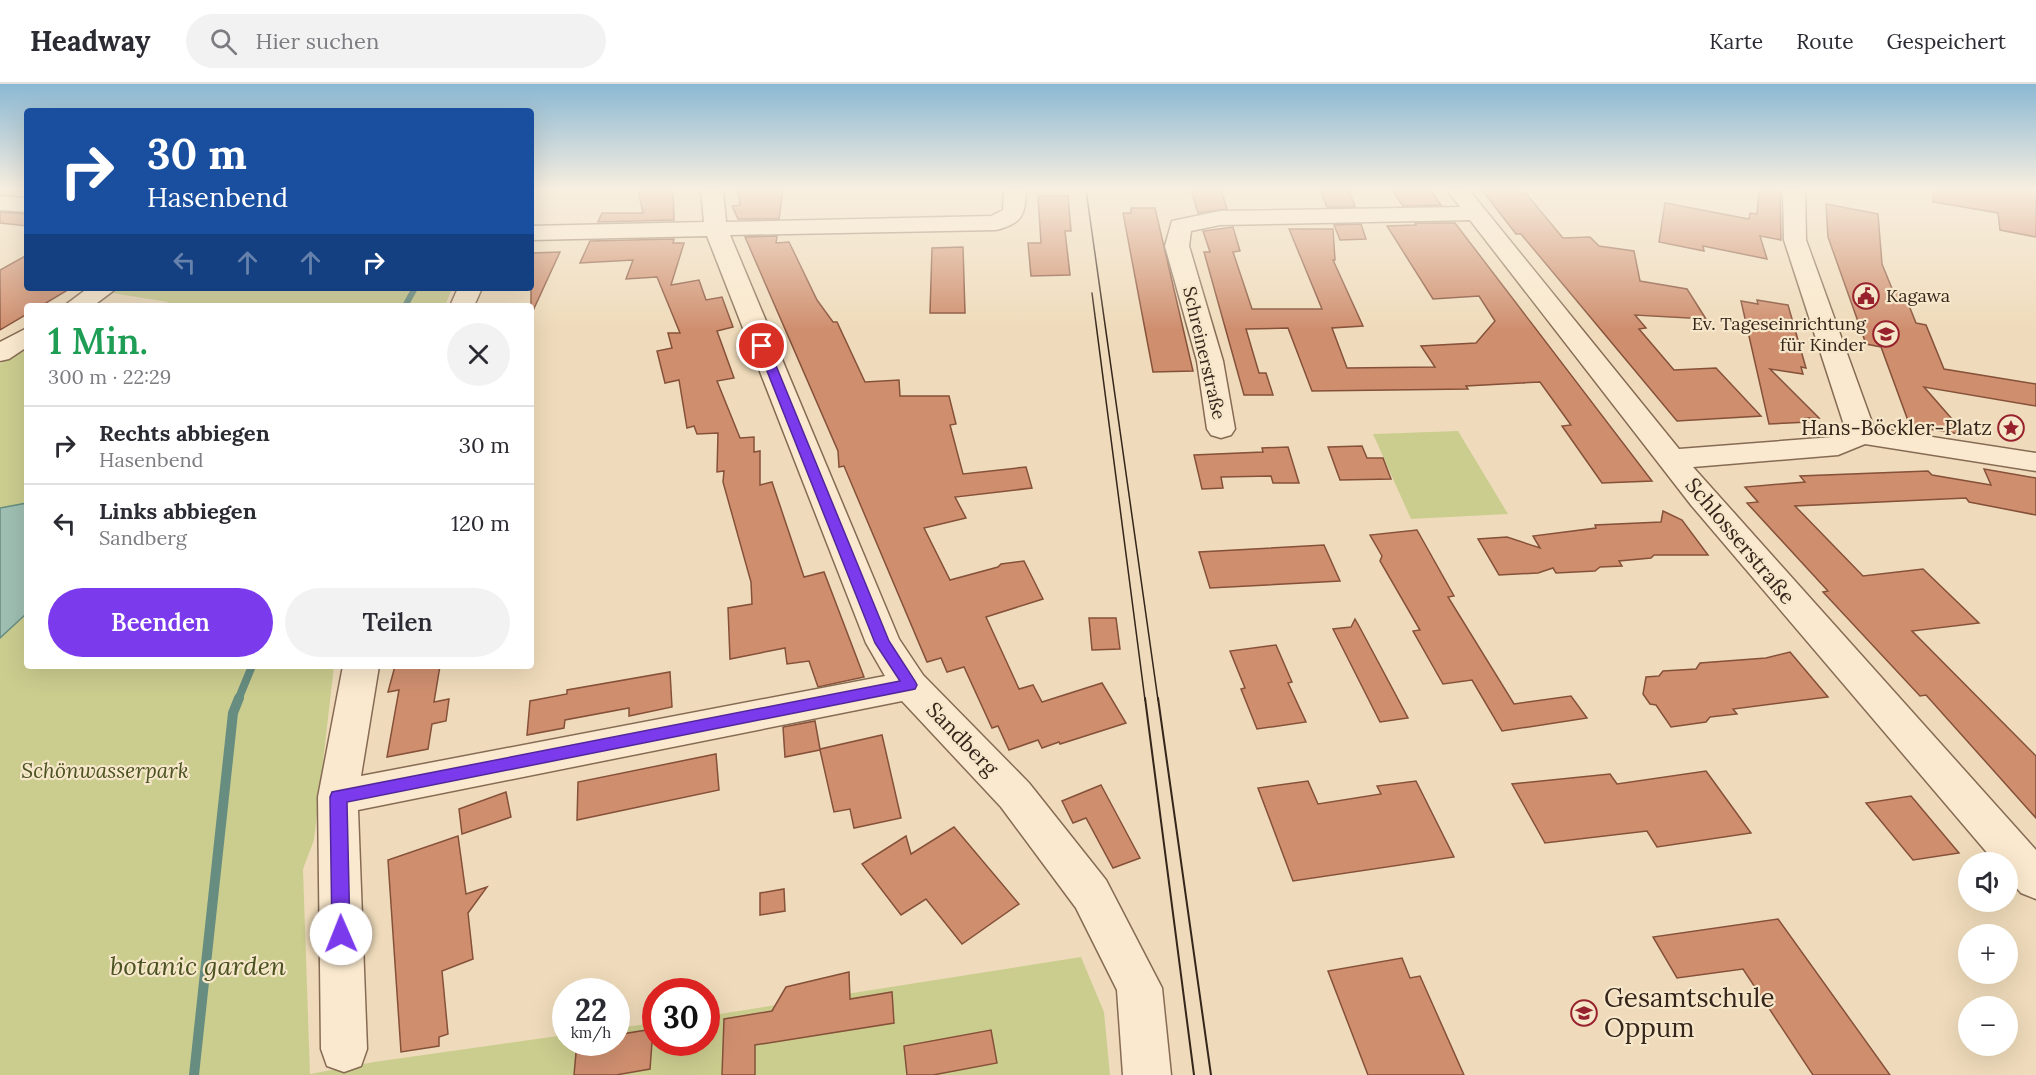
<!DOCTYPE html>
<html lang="de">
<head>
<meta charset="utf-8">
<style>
	:root { --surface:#fff; --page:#f2f2f3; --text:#2b2b33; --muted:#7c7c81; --line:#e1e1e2; --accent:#7c3aed }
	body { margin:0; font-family:Lora,serif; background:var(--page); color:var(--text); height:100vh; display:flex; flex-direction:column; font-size:22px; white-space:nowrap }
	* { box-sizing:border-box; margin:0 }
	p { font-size:20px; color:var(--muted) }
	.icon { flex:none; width:33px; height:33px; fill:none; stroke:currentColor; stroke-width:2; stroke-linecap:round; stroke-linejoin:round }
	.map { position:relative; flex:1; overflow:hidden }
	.side { position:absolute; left:24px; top:219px; width:510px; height:366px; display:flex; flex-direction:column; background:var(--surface); border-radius:6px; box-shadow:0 6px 24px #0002 }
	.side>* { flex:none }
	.top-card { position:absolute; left:24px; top:24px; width:510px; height:183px; border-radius:6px; box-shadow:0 6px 24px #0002; background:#1a4fa0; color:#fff; overflow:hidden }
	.fabs { position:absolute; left:1958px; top:768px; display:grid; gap:12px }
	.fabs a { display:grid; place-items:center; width:60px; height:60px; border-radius:50%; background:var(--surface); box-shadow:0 6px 24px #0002; font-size:30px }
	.speed { position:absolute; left:552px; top:894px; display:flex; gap:12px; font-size:30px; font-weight:700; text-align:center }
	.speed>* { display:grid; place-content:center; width:78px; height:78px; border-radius:50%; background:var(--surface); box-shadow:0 6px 24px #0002; line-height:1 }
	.speed small { font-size:15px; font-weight:400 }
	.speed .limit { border:9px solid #d22; background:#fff; color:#111 }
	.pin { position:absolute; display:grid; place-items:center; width:51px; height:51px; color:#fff; margin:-26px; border:3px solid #fff; border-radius:50%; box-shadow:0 2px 6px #0007 }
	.me { position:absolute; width:66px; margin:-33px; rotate:359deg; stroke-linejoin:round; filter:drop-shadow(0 0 4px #0008) }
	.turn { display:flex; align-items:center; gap:21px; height:126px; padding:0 24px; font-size:27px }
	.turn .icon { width:78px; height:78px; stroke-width:2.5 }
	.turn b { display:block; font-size:42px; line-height:51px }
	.lanes { display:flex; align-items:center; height:57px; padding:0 24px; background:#0003; justify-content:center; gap:30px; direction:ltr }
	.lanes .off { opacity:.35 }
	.round { display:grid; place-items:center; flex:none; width:63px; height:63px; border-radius:32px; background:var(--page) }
	.headline { display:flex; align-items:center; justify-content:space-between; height:102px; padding:0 24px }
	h1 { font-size:36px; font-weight:600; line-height:45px; color:#1e9e55 }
	.cta { display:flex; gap:12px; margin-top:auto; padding:12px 24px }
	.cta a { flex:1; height:69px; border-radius:36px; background:var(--accent); color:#fff; font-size:24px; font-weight:600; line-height:69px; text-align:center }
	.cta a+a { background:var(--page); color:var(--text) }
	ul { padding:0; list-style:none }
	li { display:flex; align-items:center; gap:18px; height:78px; padding:0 24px; border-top:2px solid var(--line) }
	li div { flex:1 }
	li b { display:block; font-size:22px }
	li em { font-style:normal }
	header { display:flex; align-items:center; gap:36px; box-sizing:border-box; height:84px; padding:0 30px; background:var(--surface); border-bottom:2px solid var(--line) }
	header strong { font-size:28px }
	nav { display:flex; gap:33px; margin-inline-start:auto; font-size:21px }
	.search { width:420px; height:54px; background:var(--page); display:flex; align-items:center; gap:15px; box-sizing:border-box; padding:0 21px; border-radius:33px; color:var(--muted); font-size:22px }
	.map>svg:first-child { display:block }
	.green { fill:#cbcd8f }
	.water { fill:#9fbfb3; stroke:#678d80; stroke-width:1.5 }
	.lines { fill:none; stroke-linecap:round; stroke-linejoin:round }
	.stream-far2 { stroke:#678d80; stroke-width:6 }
	.stream-far1 { stroke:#678d80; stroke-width:8 }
	.stream { stroke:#678d80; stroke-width:10 }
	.building { fill:#cf8f6f; stroke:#865139; stroke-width:1.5 }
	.minor-casing { stroke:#866b54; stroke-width:3 }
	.minor { fill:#fae9ce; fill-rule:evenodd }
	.tram-far1 { stroke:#35251a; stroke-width:1.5 }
	.tram { stroke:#35251a; stroke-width:2 }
	.route { fill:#7c3aed; stroke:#51269a; stroke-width:1.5 }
	.labels { text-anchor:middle; stroke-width:4.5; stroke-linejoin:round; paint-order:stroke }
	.far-poi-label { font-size:18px; fill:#35251a; stroke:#f6e6ca; text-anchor:start }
	.far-street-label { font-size:18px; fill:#35251a; stroke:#f6e6ca }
	.poi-label { font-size:21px; fill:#35251a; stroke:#f6e6ca; text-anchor:end }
	.street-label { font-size:21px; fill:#35251a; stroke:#f6e6ca }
	.park-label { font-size:21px; font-style:italic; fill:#4a5220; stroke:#f6e6ca }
	.near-park-label { font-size:26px; font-style:italic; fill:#4a5220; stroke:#f6e6ca }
	.near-poi-label { font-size:26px; fill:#35251a; stroke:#f6e6ca; text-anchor:start }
</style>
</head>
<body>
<header>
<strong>Headway</strong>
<div class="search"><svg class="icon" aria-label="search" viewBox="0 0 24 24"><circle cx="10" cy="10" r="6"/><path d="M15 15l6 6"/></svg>Hier suchen</div>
<nav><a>Karte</a><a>Route</a><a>Gespeichert</a></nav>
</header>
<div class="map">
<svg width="2036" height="991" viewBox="0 0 2036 991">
	<rect width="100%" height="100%" fill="#efdbbb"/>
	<g class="green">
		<path d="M 121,204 L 452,204 L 445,222 L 165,222 L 168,218 L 113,209 Z"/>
		<path d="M 27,263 L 27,419 L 0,424 L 0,280 Z"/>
		<path d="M 1458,347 L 1508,430 L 1411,435 L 1373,350 Z"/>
		<path d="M 27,529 L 27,582 L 334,582 L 314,756 L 303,785 L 310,990 L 374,978 L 565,951 L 566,958 L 616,958 L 617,944 L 655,939 L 656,958 L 706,958 L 707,932 L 1081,873 L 1104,928 L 1110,991 L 0,991 L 0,554 Z"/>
	</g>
	<path class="water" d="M 27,419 L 27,529 L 0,554 L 0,424 Z"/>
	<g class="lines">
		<path class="stream-far2" d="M 405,222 L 415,204"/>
		<path class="stream-far1" d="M 238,616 L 252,582"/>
		<path class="stream" d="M 194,991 L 233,629 L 239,614"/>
	</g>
	<g class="building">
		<path d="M 638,106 L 673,106 L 674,136 L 598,138 L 602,129 L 643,129 Z"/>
		<path d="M 738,106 L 783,106 L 779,135 L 738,135 L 732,122 L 740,121 Z"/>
		<path d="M 1191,106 L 1221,106 L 1227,125 L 1198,129 Z"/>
		<path d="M 1327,106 L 1349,106 L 1355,123 L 1327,123 L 1321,108 L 1327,108 Z"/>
		<path d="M 1392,106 L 1430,106 L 1441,121 L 1403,122 Z"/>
		<path d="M 1482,106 L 1523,106 L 1563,154 L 1590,153 L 1599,162 L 1634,167 L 1640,197 L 1687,205 L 1706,235 L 1635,231 L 1646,244 L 1639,245 L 1674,286 L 1716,284 L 1761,332 L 1677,337 L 1521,150 L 1516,150 Z"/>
		<path d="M 1759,106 L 1780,106 L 1781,156 L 1760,152 L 1767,175 L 1703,162 L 1704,167 L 1659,158 L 1665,119 L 1749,135 L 1750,129 L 1757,130 Z"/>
		<path d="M 1934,106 L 2036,106 L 2036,153 L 2000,146 L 1998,129 L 1933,118 Z"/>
		<path d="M 1038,112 L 1068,112 L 1071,147 L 1065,147 L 1070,191 L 1031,192 L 1028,159 L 1041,159 Z"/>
		<path d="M 1826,120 L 1878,130 L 1882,180 L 1893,207 L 1904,209 L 1916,239 L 1926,241 L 1944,285 L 2036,300 L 2036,322 L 1924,303 L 1966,351 L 1910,342 L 1881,263 L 1866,260 L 1828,153 Z"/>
		<path d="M 1131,124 L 1155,124 L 1193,287 L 1153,288 L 1123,129 L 1131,129 Z"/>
		<path d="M 0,128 L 27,130 L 27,142 L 0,139 Z"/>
		<path d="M 1415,139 L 1455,139 L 1652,397 L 1602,399 L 1562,342 L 1571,341 L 1540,298 L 1466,302 L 1468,305 L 1312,307 L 1288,244 L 1246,245 L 1259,289 L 1266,289 L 1273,311 L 1244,311 L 1204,168 L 1210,168 L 1203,147 L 1233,143 L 1240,167 L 1233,168 L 1252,225 L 1322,225 L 1289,145 L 1333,145 L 1335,176 L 1333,176 L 1363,242 L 1332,244 L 1347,284 L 1435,283 L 1421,262 L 1476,259 L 1495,237 L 1479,212 L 1433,215 L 1387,142 L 1416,141 Z"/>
		<path d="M 1361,140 L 1366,155 L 1340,156 L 1334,141 Z"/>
		<path d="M 777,152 L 776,159 L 789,158 L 817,216 L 833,238 L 837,238 L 865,298 L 899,296 L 900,312 L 949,312 L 956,340 L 950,341 L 963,390 L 1026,383 L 1032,404 L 955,413 L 966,434 L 924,444 L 950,496 L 998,483 L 1001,480 L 1024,477 L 1043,515 L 986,533 L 1019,605 L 1033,601 L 1042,618 L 1102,599 L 1126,639 L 1060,660 L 1059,658 L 1042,664 L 1038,656 L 1009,666 L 998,642 L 992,644 L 964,583 L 947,588 L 941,574 L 927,578 L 844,382 L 839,383 L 838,367 L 745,153 Z"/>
		<path d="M 674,155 L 673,159 L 684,159 L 671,201 L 699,196 L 706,216 L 722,213 L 733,243 L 717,247 L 734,294 L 717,297 L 740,354 L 754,353 L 754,368 L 760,367 L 760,401 L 772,398 L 804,493 L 824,488 L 864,593 L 818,603 L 809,577 L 787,580 L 785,564 L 730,575 L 728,524 L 752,520 L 751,498 L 723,398 L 724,387 L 717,388 L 718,349 L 697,350 L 694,342 L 687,344 L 679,296 L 665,299 L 657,267 L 672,264 L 668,249 L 680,249 L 657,193 L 626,195 L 633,176 L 580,179 L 590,157 Z"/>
		<path d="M 963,163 L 965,229 L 930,229 L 932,164 Z"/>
		<path d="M 560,168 L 531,231 L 531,169 Z"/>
		<path d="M 27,171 L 27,204 L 71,204 L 41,222 L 27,222 L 27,230 L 0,246 L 0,186 Z"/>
		<path d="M 1757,216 L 1788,221 L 1806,284 L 1801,283 L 1803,290 L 1770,285 L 1819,334 L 1805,334 L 1808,338 L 1769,340 L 1741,217 L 1758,220 Z"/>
		<path d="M 1362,362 L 1367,374 L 1383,374 L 1391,395 L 1340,396 L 1328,363 Z"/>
		<path d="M 1288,363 L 1299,399 L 1273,399 L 1271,392 L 1221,393 L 1223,404 L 1202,405 L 1194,371 L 1263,368 L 1262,364 Z"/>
		<path d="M 1984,385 L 2036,394 L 2036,431 L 1969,418 L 1966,414 L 1795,422 L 1863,492 L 1923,485 L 1979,539 L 1912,547 L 2036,672 L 2036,734 L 1926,611 L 1920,612 L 1823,508 L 1828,507 L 1747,419 L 1758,418 L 1745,403 L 1805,398 L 1800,392 L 1928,387 L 1932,391 L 1991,401 Z"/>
		<path d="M 1663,427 L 1682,436 L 1708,471 L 1654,471 L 1651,474 L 1619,477 L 1622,482 L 1600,483 L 1595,487 L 1556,489 L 1553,484 L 1538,489 L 1499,491 L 1478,455 L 1507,453 L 1540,464 L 1533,452 L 1596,444 L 1595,441 L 1661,438 Z"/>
		<path d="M 1417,446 L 1454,512 L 1448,513 L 1514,620 L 1571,612 L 1587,634 L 1502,647 L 1472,596 L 1443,600 L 1413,547 L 1420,546 L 1380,477 L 1382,472 L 1370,451 Z"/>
		<path d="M 1324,461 L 1340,497 L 1210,504 L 1199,468 Z"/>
		<path d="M 1089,534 L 1116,534 L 1120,565 L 1092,566 Z"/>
		<path d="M 1355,535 L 1359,542 L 1408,634 L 1380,638 L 1333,545 L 1351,543 Z"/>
		<path d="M 1276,561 L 1292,598 L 1288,599 L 1306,638 L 1257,645 L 1241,605 L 1245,604 L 1230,567 Z"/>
		<path d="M 1790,568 L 1828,613 L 1733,625 L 1737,630 L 1710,633 L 1706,638 L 1671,643 L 1656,621 L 1650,620 L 1643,610 L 1646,593 L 1659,592 L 1663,587 L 1696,585 L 1700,579 L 1766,574 Z"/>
		<path d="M 395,582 L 440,582 L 434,618 L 449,615 L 446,637 L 432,640 L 428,665 L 387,673 L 399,606 L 388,608 Z"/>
		<path d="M 670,588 L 672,623 L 629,632 L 629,624 L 565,636 L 564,644 L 527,651 L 530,617 L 567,610 L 567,606 Z"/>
		<path d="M 815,637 L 820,665 L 882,651 L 901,734 L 854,744 L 850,725 L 834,728 L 820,666 L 785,673 L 783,643 Z"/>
		<path d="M 716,670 L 719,706 L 577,736 L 578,698 Z"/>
		<path d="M 1706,687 L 1751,749 L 1657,763 L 1647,747 L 1545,759 L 1512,700 L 1610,690 L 1617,700 Z"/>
		<path d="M 1308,697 L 1318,720 L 1381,710 L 1377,702 L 1416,697 L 1454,773 L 1293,797 L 1258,704 Z"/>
		<path d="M 1101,701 L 1140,774 L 1113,784 L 1086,734 L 1073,739 L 1062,717 Z"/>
		<path d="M 506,708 L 511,733 L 462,750 L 459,725 Z"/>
		<path d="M 1911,712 L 1959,769 L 1913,776 L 1866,719 Z"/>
		<path d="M 954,743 L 1019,820 L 962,860 L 926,815 L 901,831 L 862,780 L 906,752 L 911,770 Z"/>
		<path d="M 458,752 L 466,810 L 487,803 L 468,829 L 473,875 L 442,887 L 448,950 L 439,953 L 439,962 L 401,968 L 388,776 Z"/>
		<path d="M 784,805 L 785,827 L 760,831 L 760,809 Z"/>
		<path d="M 1778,835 L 1890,991 L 1813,991 L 1743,885 L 1677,894 L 1653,853 Z"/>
		<path d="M 1402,874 L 1410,894 L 1420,892 L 1464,991 L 1368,991 L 1328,887 Z"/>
		<path d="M 849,888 L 850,915 L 892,908 L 894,939 L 755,961 L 755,991 L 722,991 L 724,935 L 772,927 L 786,903 Z"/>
		<path d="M 653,945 L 650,985 L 616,991 L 574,991 L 577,958 L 616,958 L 616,951 Z"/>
		<path d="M 991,946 L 997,979 L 933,991 L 907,991 L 904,962 Z"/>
	</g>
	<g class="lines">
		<g class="minor-casing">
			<g id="minor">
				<path d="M 701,106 L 723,106 L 726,138 L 991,132 L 1003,126 L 1004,106 L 1026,106 C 1025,131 1023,139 996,146 L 730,151 L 899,555 L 923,591 L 1029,699 L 1106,796 L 1162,904 L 1171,991 L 1123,991 L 1117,906 L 1076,824 L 1001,723 L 902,617 L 358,726 L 367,965 L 361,982 L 344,988 L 327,982 L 321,965 L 318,713 L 343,582 L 379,582 L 361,692 L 885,592 L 866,559 L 707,152 L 531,156 L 531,142 L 704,138 Z"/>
				<path d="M 1447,106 L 1469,106 L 1679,365 L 1833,353 L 1846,347 L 1784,156 L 1783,106 L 1805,106 L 1806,156 L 1874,344 L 2036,369 L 2036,387 L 1865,360 L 1838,371 L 1693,383 L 2036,766 L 2036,815 L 2021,809 L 2007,793 L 2007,778 L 1995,778 L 1691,421 L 1470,136 L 1220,141 L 1191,147 L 1189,162 L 1223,277 L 1235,345 L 1231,351 L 1221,354 L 1211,351 L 1207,345 L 1197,277 L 1165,162 L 1172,137 L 1220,127 L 1460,123 Z"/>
				<path d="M 0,112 L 27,114 L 27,128 L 0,126 Z"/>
				<path d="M 88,204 L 117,204 L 93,222 L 64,222 Z"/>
				<path d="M 458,204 L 482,204 L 474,222 L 450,222 Z"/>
				<path d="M 27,244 L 27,263 L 9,275 L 0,277 L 0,258 Z"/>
			</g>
		</g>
		<use href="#minor" class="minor"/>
		<g class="tram-far1">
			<path d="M 1086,106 L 1158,616"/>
			<path d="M 1092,209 L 1145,616"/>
		</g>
		<g class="tram">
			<path d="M 1145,614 L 1194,991"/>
			<path d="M 1158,614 L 1211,991"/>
		</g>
	</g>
	<linearGradient id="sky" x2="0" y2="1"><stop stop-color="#8bb8d3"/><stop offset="0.43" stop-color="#f8efe0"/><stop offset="1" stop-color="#f8efe0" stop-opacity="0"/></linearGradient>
	<rect width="2036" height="245" fill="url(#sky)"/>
	<path class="route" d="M 762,259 L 768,262 L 889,557 L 915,597 L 917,601 L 915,605 L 347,718 L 350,850 L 348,856 L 341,859 L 335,856 L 332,850 L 330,713 L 332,708 L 900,597 L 875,559 L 757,262 Z"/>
	<defs>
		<g id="civic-ring" transform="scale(1.35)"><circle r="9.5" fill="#f6e6ca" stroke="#97222d" stroke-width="1.5"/><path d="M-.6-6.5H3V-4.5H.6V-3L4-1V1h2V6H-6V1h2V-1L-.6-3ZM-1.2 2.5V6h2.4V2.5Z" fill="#97222d"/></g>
		<g id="school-ring" transform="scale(1.35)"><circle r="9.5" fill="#f6e6ca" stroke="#97222d" stroke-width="1.5"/><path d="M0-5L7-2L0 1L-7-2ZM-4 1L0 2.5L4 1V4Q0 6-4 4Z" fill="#97222d"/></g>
		<g id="sight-ring" transform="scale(1.35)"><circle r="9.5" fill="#f6e6ca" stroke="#97222d" stroke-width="1.5"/><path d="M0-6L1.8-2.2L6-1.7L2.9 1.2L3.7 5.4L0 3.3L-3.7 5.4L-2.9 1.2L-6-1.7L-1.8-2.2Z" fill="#97222d"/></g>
	</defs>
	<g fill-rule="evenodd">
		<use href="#civic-ring" x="1866" y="212"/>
		<use href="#school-ring" x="1886" y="250"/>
		<use href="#sight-ring" x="2011" y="344"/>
		<use href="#school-ring" x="1584" y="929"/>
	</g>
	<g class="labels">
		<g class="far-poi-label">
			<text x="1886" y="218">Kagawa</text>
			<text x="1866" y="246" text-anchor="end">Ev. Tageseinrichtung<tspan x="1866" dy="21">für Kinder</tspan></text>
		</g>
		<g class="far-street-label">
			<text transform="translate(1204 269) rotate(77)" y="6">Schreinerstraße</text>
		</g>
		<g class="poi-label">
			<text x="1992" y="351">Hans-Böckler-Platz</text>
		</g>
		<g class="street-label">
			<text transform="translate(1740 457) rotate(50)" y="7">Schlosserstraße</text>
			<text transform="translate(962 655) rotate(46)" y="7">Sandberg</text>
		</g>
		<g class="park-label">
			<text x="105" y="694">Schönwasserpark</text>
		</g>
		<g class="near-park-label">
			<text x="198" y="891">botanic garden</text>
		</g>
		<g class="near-poi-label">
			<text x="1604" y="923">Gesamtschule<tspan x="1604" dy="30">Oppum</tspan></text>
		</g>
	</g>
</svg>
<div class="fabs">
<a><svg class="icon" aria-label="sound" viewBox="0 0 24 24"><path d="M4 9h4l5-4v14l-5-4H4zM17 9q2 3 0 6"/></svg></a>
<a>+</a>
<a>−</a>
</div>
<div class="speed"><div>22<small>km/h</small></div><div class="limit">30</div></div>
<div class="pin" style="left:762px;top:262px;background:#d93025"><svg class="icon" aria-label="arrive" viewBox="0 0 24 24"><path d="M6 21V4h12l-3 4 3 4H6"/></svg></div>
<svg class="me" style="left:341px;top:850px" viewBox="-20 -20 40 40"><circle r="19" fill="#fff"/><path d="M0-13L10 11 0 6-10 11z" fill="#7c3aed"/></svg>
<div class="top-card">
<div class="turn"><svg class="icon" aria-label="right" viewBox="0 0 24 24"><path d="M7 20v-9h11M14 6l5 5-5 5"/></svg><div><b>30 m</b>Hasenbend</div></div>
<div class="lanes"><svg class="icon off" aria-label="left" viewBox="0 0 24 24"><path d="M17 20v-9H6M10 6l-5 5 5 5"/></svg><svg class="icon off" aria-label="ahead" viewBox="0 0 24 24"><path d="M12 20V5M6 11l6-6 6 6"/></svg><svg class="icon off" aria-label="ahead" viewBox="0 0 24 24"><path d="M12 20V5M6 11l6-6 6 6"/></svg><svg class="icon" aria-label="right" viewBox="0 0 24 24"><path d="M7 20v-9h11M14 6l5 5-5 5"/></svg></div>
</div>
<section class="side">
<div class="headline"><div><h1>1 Min.</h1><p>300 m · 22:29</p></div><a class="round"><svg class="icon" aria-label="close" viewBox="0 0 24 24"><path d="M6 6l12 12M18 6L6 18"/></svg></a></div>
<ul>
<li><svg class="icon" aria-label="right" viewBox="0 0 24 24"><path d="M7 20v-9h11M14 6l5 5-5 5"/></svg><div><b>Rechts abbiegen</b><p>Hasenbend</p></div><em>30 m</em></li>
<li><svg class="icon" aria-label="left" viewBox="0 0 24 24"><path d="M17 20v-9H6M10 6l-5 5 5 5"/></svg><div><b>Links abbiegen</b><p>Sandberg</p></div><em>120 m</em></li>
</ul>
<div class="cta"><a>Beenden</a><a>Teilen</a></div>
</section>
</div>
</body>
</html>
